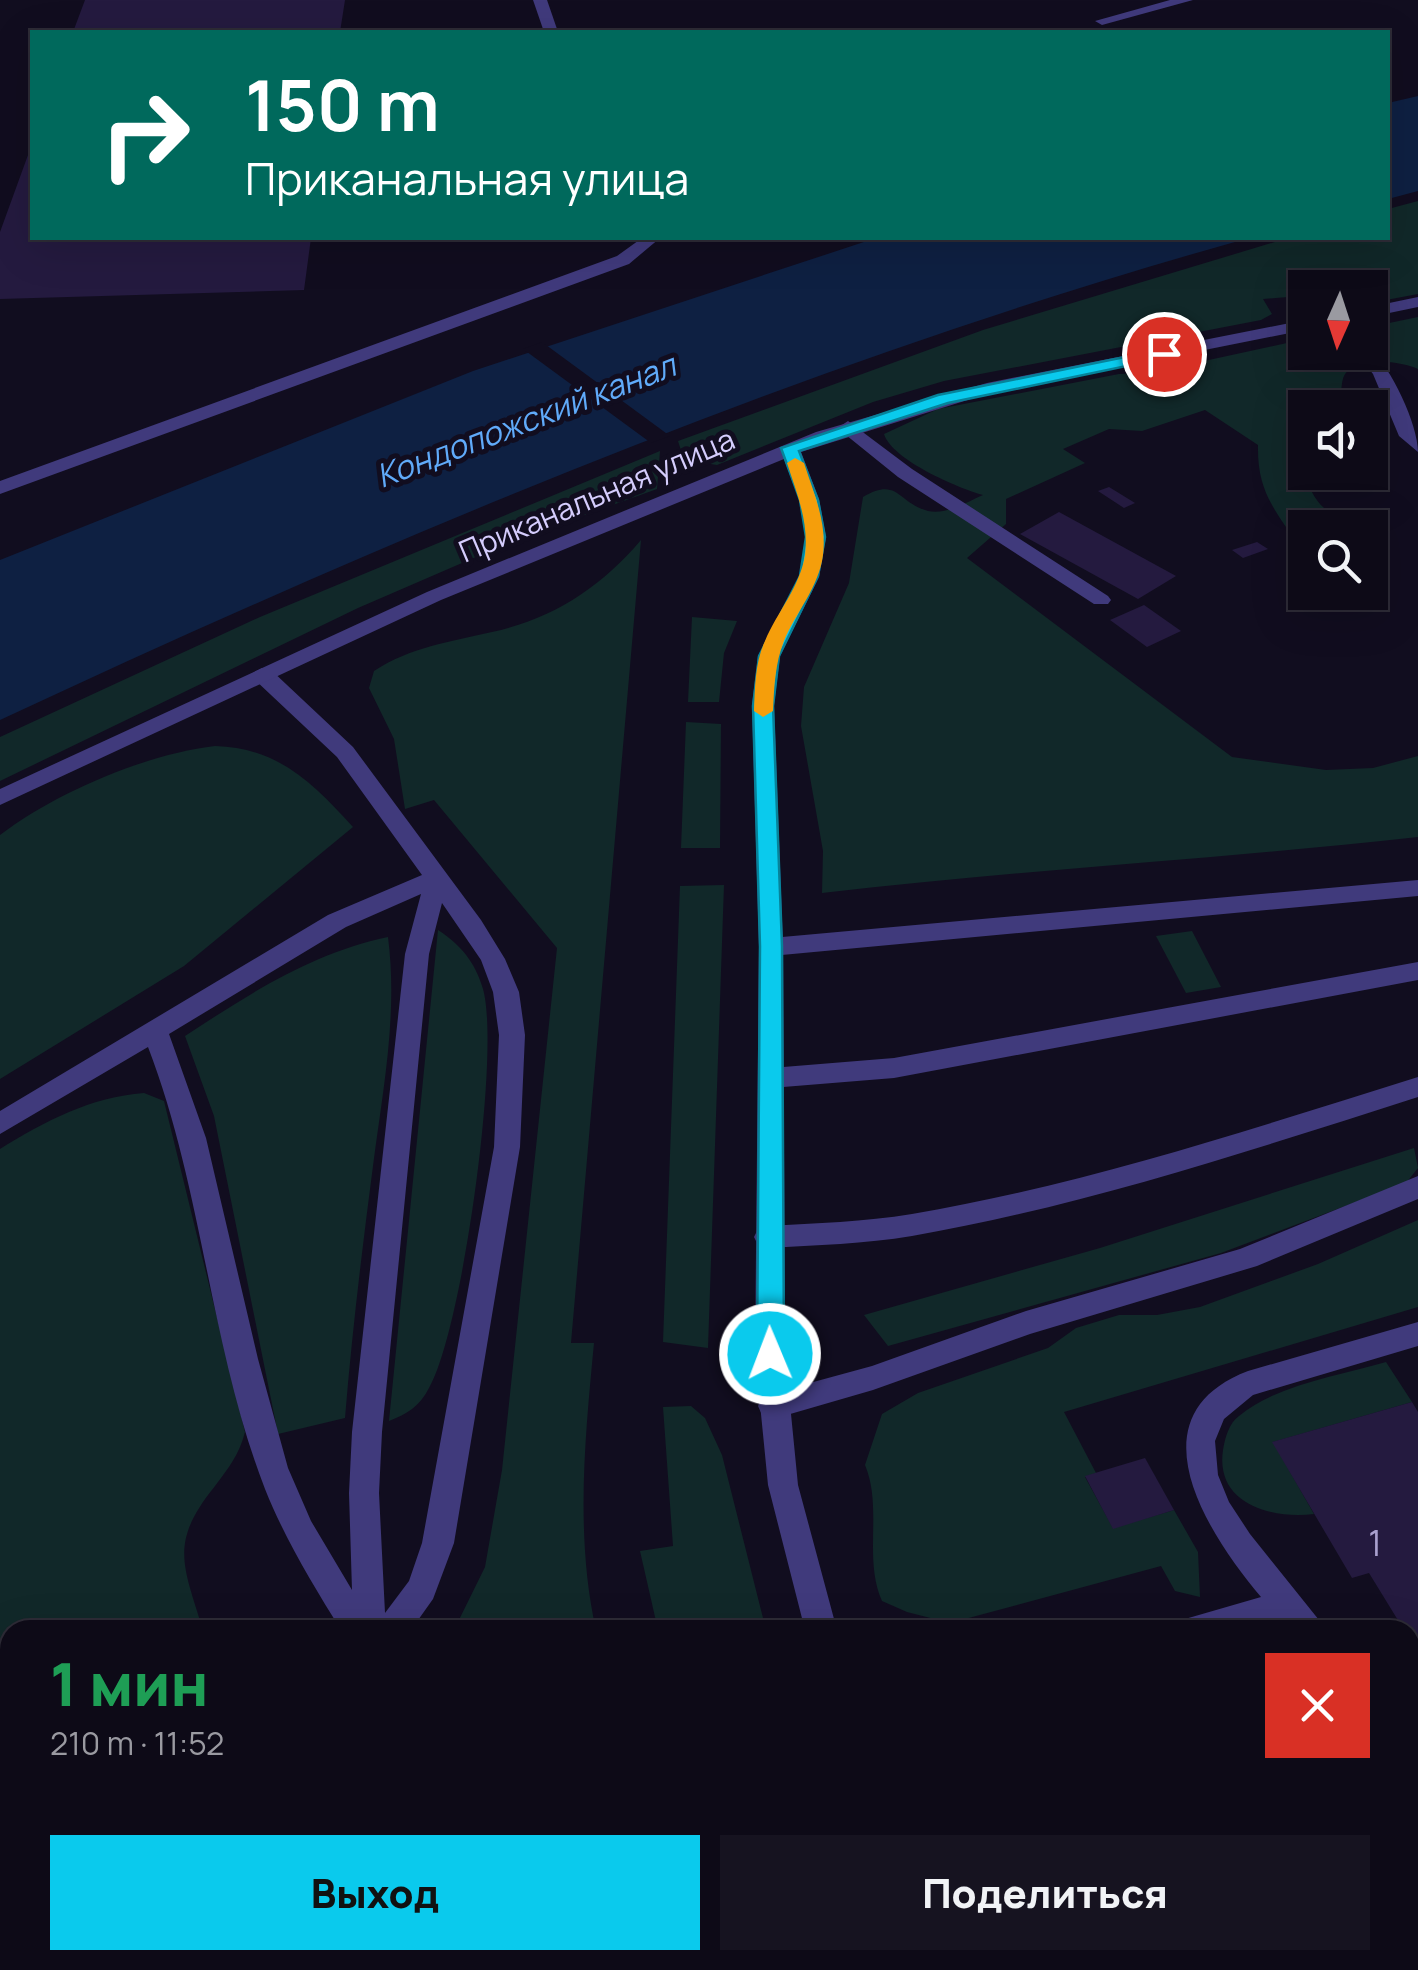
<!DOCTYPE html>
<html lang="ru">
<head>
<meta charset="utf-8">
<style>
	:root { --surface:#0d0a17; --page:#161320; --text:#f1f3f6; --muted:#9a9aa1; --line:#2d2b36; --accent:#0acaed }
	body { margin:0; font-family:Manrope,sans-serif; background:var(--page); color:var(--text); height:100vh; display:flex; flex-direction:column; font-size:38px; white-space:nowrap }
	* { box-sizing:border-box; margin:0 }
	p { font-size:32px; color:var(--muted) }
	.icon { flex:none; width:55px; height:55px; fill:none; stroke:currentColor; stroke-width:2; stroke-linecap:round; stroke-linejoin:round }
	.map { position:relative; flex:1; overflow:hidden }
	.drawer { position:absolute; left:0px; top:1620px; width:1420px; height:350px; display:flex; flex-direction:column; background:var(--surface); border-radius:30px 30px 0 0; box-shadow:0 10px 40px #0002,0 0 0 2px var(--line) }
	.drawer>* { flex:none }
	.guide { position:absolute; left:30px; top:30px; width:1360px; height:210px; border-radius:0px; box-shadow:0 10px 40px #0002,0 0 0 2px var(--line); background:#00695c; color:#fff; overflow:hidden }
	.needle { width:65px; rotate:183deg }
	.buttons { position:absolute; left:1288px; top:270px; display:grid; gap:20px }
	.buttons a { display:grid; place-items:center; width:100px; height:100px; border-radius:0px; background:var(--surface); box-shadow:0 10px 40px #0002,0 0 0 2px var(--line); font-size:50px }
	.pin { position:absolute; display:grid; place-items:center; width:85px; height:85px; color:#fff; margin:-42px; border:5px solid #fff; border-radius:50%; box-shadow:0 2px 10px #0007 }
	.me { position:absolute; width:110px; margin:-55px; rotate:359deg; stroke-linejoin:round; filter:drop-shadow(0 0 8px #0008) }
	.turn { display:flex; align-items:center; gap:35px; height:210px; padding:0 50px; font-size:45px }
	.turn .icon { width:130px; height:130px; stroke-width:2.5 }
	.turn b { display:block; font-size:70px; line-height:85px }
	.round { display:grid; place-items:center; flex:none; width:105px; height:105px; border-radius:0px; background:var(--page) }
	.headline { display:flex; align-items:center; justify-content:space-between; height:170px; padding:0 50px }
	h1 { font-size:60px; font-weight:800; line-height:75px; color:#1e9e55 }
	.action { display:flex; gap:20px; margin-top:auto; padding:20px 50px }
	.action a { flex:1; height:115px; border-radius:0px; background:var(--accent); color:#111; font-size:40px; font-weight:800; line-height:115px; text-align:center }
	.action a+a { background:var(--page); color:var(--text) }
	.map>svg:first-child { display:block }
	.green { fill:#112829 }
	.water { fill:#0e2042 }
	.pier { fill:#110d1f }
	.building { fill:#241a3f }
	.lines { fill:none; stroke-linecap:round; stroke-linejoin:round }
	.lane { fill:#403a7c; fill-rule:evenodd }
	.street { fill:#403a7c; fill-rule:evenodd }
	.route { fill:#0acaed; stroke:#06839a; stroke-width:2.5 }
	.slow { fill:#f59e0b }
	.labels { text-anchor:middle; stroke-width:10; stroke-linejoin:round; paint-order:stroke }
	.far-street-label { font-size:30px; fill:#d5cdfd; stroke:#110d1f }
	.far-water-label { font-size:32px; font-style:italic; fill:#60aaf9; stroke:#110d1f }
	.near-number-label { font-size:35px; fill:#a9a0ce }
</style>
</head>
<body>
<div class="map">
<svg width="1418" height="1970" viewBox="0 0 1418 1970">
	<rect width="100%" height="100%" fill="#110d1f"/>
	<g class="green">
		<path d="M 1418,201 L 1418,294 L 1370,303 L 1370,288 L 1305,288 L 1305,307 L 1288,297 L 1263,299 L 1272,314 L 1261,320 L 944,381 L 873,402 L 717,465 L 684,460 L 678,441 L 983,330 L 1288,238 L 1388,238 L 1388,209 Z"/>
		<path d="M 1418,317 L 1418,369 C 1402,361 1357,356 1345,374 C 1340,382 1342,398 1339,407 L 1305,408 L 1305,445 L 1301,450 C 1309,494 1312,503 1350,527 L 1305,528 L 1305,550 L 1299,546 C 1274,509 1257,491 1258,445 L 1205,410 L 1142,431 L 1109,429 L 1063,449 L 1085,463 L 1006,499 L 1006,524 L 967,558 L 1232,757 L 1326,770 L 1373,768 L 1418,756 L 1418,837 C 1220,859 1020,870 822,893 L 823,851 L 801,726 L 804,687 L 849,583 L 863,497 C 898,476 898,503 928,511 C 946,515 967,502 983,495 C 958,488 892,460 884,434 L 938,409 L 1119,374 L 1149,373 L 1305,339 L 1305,352 L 1370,352 L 1370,327 Z"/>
		<path d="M 660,451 L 657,489 L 513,541 L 358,608 L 0,781 L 0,737 L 260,617 Z"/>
		<path d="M 641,540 L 571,1343 L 594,1343 C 585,1438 575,1535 596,1630 L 454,1630 L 485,1567 L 502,1470 L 557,948 L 434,800 L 405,809 L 394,739 L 369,688 L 374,671 C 411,647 449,642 492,632 C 553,619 601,587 641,540 Z"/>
		<path d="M 692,617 L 737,621 L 724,653 L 719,702 L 688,702 Z"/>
		<path d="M 686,722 L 721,724 L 720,848 L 681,848 Z"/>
		<path d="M 215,746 C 278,748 312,782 353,827 L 184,966 L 0,1079 L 0,835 C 55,793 146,754 215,746 Z"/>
		<path d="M 724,885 L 708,1348 L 663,1342 L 680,886 Z"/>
		<path d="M 438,930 C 461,945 475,962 483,989 C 501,1053 462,1331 429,1388 C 420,1406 407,1414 389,1421 Z"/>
		<path d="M 1192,931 L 1221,987 L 1186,993 L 1156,936 Z"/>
		<path d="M 388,937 C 398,1014 383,1089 373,1166 C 362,1250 352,1333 345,1418 L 278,1434 L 214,1116 L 185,1036 C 249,994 312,953 388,937 Z"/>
		<path d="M 144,1093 L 164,1101 L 245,1432 C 239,1455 229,1467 215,1486 C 169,1543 183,1564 203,1630 L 10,1630 L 10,1760 L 0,1759 L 0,1149 C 45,1121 91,1097 144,1093 Z"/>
		<path d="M 1414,1148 L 1418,1168 L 1406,1183 L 1221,1253 L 888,1346 L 864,1315 L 1100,1248 Z"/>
		<path d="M 1418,1220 L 1418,1307 L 1064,1412 L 1096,1473 L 1085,1477 L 1113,1528 L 1174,1510 L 1198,1552 L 1200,1597 L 1175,1591 L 1161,1566 L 950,1623 L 907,1612 L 882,1601 C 863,1558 883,1508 865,1465 L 882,1414 L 918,1393 L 1048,1348 L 1076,1328 L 1119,1315 L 1157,1315 L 1200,1307 L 1318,1264 Z"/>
		<path d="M 1386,1362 L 1412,1402 L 1273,1442 L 1314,1514 C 1271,1519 1215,1504 1223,1450 C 1225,1438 1229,1423 1239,1416 C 1278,1384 1339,1376 1386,1362 Z"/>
		<path d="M 691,1406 L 705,1418 L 722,1455 L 766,1630 L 658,1630 L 640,1551 L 673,1546 L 663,1407 Z"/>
		<path d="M 10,1868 L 10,1960 L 679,1960 L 682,1970 L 0,1970 L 0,1872 Z"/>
	</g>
	<g class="water">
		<path d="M 1418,96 L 1418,191 L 1388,199 L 1388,103 Z"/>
		<path d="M 876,238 L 1249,238 C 818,358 405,531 0,720 L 0,560 L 473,371 Z"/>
	</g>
	<path class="pier" d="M 542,342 L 670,436 L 651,443 L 523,349 Z"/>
	<g class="building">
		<path d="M 85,0 L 345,0 L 340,32 L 73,32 Z"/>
		<path d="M 32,144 L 32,238 L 311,238 L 304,290 L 0,299 L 0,232 Z"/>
		<path d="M 1109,487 L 1135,503 L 1124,508 L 1098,491 Z"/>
		<path d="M 1059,512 L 1176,576 L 1138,599 L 1020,534 Z"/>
		<path d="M 1257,542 L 1268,549 L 1243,558 L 1232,550 Z"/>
		<path d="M 1144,605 L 1181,631 L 1147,647 L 1110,620 Z"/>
		<path d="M 1412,1402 L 1418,1412 L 1418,1654 L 1410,1640 L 1410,1630 L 1404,1630 L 1369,1573 L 1352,1578 L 1272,1442 Z"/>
		<path d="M 1145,1458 L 1174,1510 L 1113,1529 L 1085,1476 Z"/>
	</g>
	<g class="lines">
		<g class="lane">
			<path d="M 533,0 L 547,0 L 558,32 L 544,32 Z"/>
			<path d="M 1170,0 L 1193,0 L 1102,25 L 1095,21 Z"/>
			<path d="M 642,238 L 660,238 L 629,264 L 0,494 L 0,481 L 617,256 Z"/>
			<path d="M 1370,348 C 1391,368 1418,424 1418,452 L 1399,436 L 1373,374 L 1356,352 L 1370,352 Z"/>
			<path d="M 848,421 L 912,469 L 1108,596 L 1111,600 L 1108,604 L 1094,604 L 898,477 L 841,431 L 839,427 Z"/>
			<path d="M 262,668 L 270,669 L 353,747 L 481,920 L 505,959 L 519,992 L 525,1035 L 520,1147 L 454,1543 L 433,1599 L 411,1630 L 341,1630 C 313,1585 285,1539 265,1489 C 210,1347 203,1190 148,1047 L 0,1134 L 0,1111 L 328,915 L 422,875 L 337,757 L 254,679 L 251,674 ZM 421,894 L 405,954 L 352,1432 L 349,1493 L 352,1590 L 311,1521 L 288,1468 L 258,1359 L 206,1138 L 169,1034 L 346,927 ZM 442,903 L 481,960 L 493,992 L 499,1035 L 494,1147 L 422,1543 L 409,1581 L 385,1613 L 379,1493 L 382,1432 L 429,954 Z"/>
			<path d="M 1418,880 L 1418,896 L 771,956 L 759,947 L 771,938 Z"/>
			<path d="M 1418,962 L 1418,980 L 894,1078 L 771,1088 L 762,1085 L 758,1078 L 762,1071 L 771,1068 L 894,1058 Z"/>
			<path d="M 1418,1077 L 1418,1097 C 1252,1150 1084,1206 912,1236 C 865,1244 816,1245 768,1248 L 758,1245 L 754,1237 L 758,1229 L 768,1226 C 816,1223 864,1222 912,1214 C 1084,1185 1251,1129 1418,1077 Z"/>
			<path d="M 1418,1176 L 1418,1199 L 1257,1266 L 1030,1334 L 873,1390 L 773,1419 L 762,1415 L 758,1406 L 762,1397 L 773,1393 L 872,1366 L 1026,1311 L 1240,1249 Z"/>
			<path d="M 1418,1322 L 1418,1346 L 1253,1395 L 1224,1419 L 1215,1441 L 1218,1475 L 1229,1502 L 1250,1534 L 1327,1630 L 1290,1630 L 1282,1620 L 1248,1630 L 1180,1630 L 1185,1619 L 1261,1597 C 1208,1534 1130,1416 1248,1371 Z"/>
			<path d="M 1410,1736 L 1418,1739 L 1418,1780 L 1410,1777 Z"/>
			<path d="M 10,1778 L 10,1812 L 0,1815 L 0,1781 Z"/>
			<path d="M 1054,1960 L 1090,1960 L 1094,1970 L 1058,1970 Z"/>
		</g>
		<g class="street">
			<path d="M 1418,297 L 1418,307 L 1370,317 L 1370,307 Z"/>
			<path d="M 1305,320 L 1305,330 L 990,393 L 801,452 L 819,499 L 826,537 L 819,577 L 780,656 L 774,705 L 783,947 L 785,1353 L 798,1485 L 837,1630 L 805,1630 L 768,1485 L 755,1353 L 759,947 L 752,705 L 758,656 L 799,577 L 806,537 L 799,499 L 784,459 L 441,600 L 0,805 L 0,789 L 427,592 L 816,432 L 987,383 Z"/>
			<path d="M 907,1960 L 943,1960 L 946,1970 L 910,1970 Z"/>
		</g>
	</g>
	<path class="route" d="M 1164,349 L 1172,354 L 1170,357 L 948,403 L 799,451 L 818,500 L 825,537 L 818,576 L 779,656 L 773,706 L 782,946 L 784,1354 L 780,1361 L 770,1365 L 761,1361 L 757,1354 L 760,946 L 753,706 L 759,656 L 800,576 L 806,537 L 800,500 L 781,448 L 938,395 Z"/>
	<path class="slow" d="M 795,458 L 804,463 C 814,494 827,522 823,555 C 819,587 796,612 784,641 C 775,663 774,688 773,711 L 763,717 L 754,711 C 755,687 755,662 765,641 C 777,612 800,587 805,555 C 809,522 797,494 787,463 Z"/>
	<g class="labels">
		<g class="far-street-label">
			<text transform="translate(597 496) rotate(-23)" y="10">Приканальная улица</text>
		</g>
		<g class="far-water-label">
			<text transform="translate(526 421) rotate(-21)" y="11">Кондопожский канал</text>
		</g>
		<g class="near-number-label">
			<text x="1375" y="1556">1</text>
		</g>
	</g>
</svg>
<div class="buttons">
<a><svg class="needle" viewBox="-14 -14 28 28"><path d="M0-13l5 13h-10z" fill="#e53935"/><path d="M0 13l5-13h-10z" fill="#9a9aa1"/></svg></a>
<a><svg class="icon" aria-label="sound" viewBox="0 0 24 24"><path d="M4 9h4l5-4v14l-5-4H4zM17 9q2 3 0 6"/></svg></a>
<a><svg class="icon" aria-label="search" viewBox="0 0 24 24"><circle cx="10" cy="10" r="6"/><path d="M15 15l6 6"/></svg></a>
</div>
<div class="pin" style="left:1164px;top:354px;background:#d93025"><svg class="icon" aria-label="arrive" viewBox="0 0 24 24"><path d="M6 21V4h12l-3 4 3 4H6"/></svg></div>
<svg class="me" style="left:770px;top:1354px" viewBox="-20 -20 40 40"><circle r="17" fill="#0acaed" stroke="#fff" stroke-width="3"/><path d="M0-11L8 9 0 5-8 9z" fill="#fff"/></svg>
<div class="guide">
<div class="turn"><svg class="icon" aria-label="right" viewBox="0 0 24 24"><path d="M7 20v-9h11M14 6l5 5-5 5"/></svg><div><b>150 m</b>Приканальная улица</div></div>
</div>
<section class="drawer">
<div class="headline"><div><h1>1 мин</h1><p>210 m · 11:52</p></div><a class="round" style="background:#d93025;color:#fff"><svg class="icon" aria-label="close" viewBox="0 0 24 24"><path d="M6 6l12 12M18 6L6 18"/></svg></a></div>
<div class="action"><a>Выход</a><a>Поделиться</a></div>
</section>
</div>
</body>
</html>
